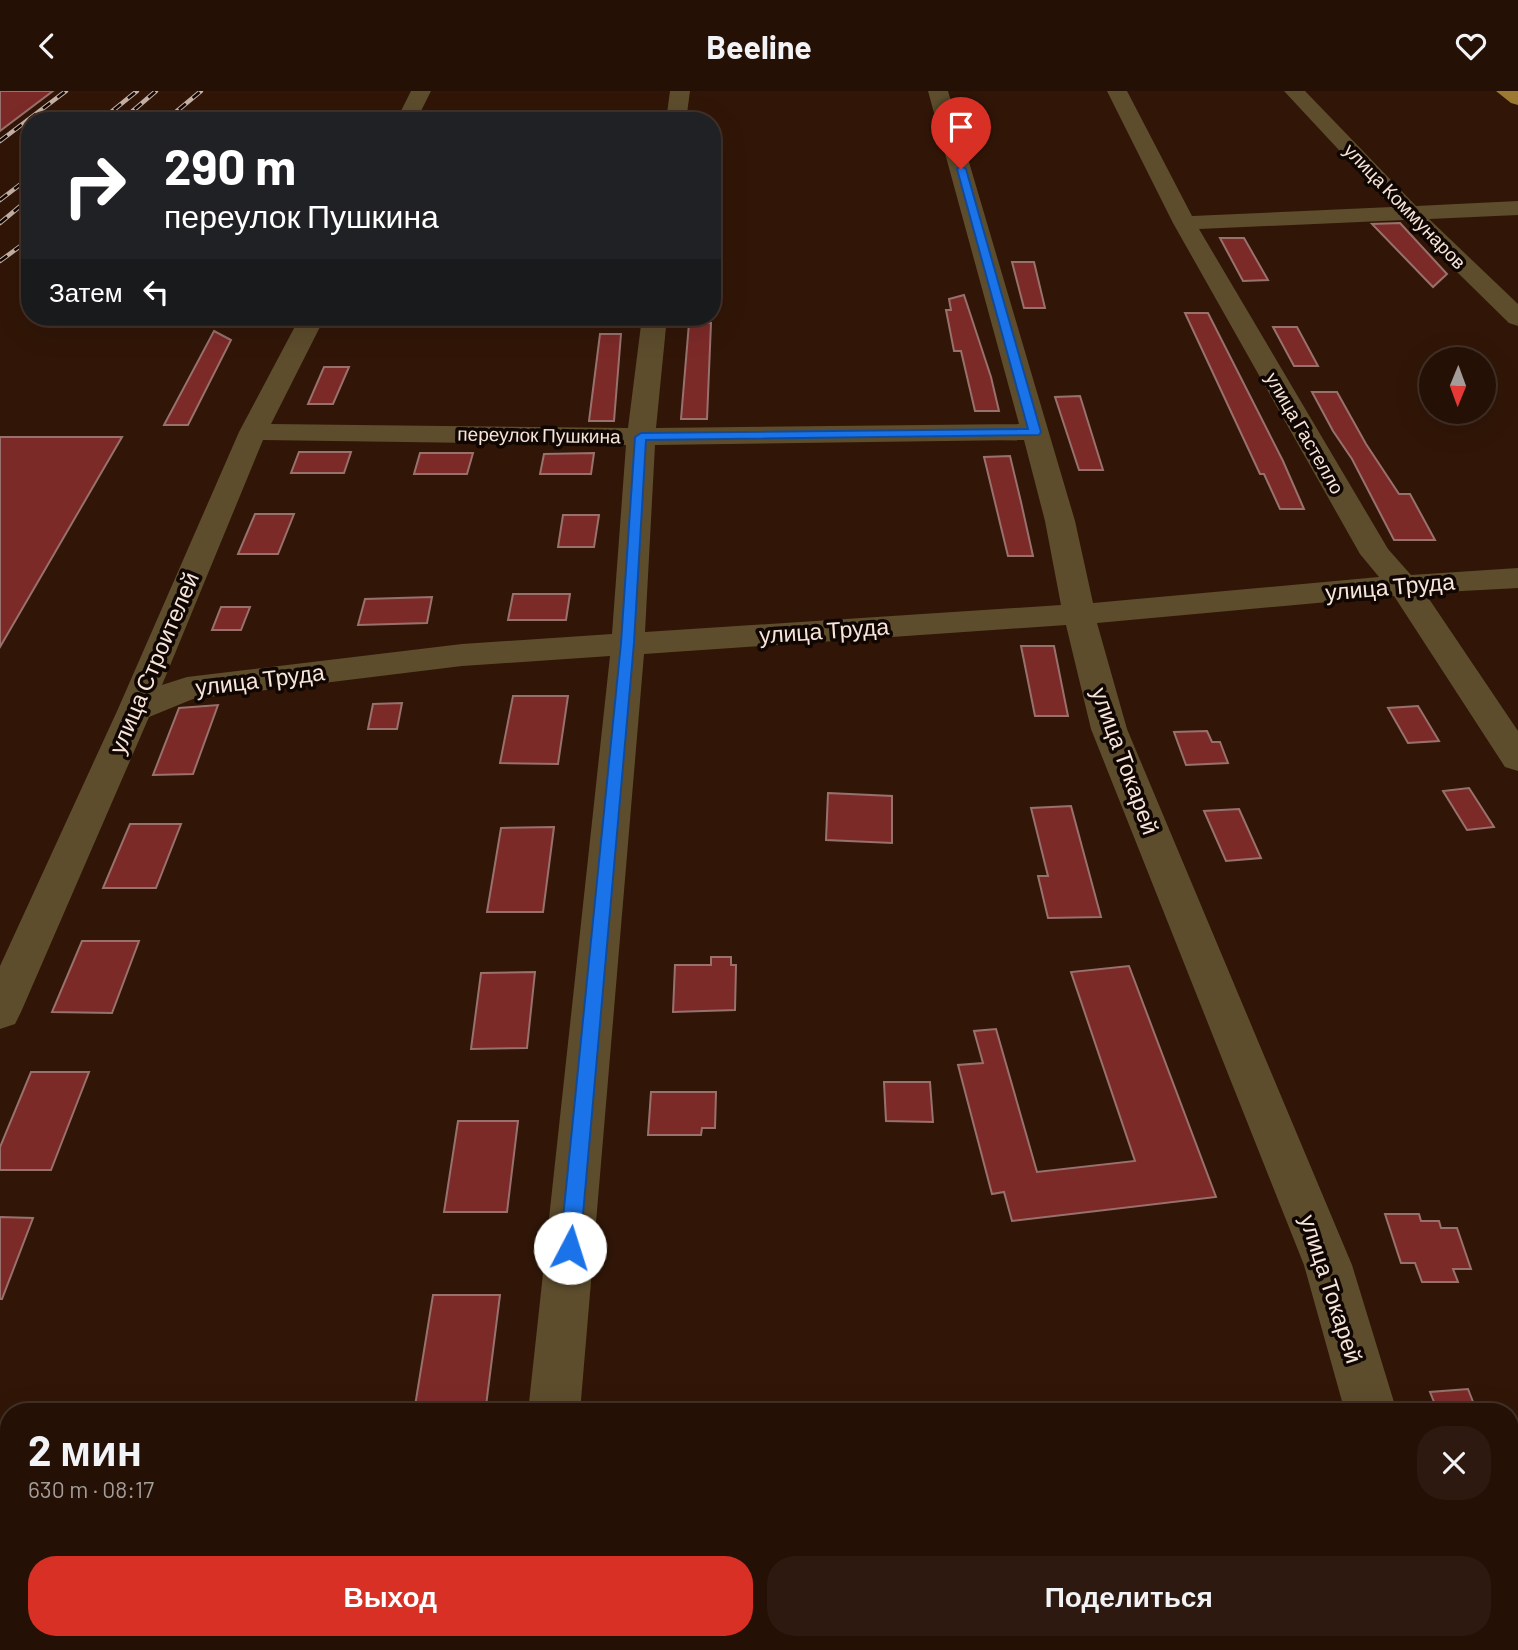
<!DOCTYPE html>
<html lang="ru">
<head>
<meta charset="utf-8">
<style>
	:root { --surface:#251005; --page:#2d190f; --text:#f1f3f6; --muted:#a39d9a; --line:#423027; --accent:#d93025 }
	body { margin:0; font-family:Barlow,sans-serif; background:var(--page); color:var(--text); height:100vh; display:flex; flex-direction:column; font-size:26px; white-space:nowrap }
	* { box-sizing:border-box; margin:0 }
	p { font-size:23px; color:var(--muted) }
	.icon { flex:none; width:38px; height:38px; fill:none; stroke:currentColor; stroke-width:2; stroke-linecap:round; stroke-linejoin:round }
	.map { position:relative; flex:1; overflow:hidden }
	.panel { position:absolute; left:0px; top:1312px; width:1519px; height:247px; display:flex; flex-direction:column; background:var(--surface); border-radius:28px 28px 0 0; box-shadow:0 7px 28px #0002,0 0 0 2px var(--line) }
	.panel>* { flex:none }
	.guide { position:absolute; left:21px; top:21px; width:700px; height:214px; border-radius:28px; box-shadow:0 7px 28px #0002,0 0 0 2px var(--line); background:#202124; color:#fff; overflow:hidden }
	.needle { width:46px; rotate:181deg }
	.fabs { position:absolute; left:1419px; top:256px; display:grid; gap:14px }
	.fabs a { display:grid; place-items:center; width:77px; height:77px; border-radius:50%; background:var(--surface); box-shadow:0 7px 28px #0002,0 0 0 2px var(--line); font-size:35px }
	.pin { position:absolute; display:grid; place-items:center; width:60px; height:60px; color:#fff; margin:-72px -30px; border-radius:50% 50% 50% 0; rotate:-45deg; box-shadow:0 0 7px #0007 }
	.pin .icon { rotate:45deg }
	.me { position:absolute; width:77px; margin:-38px; rotate:5deg; stroke-linejoin:round; filter:drop-shadow(0 0 5px #0008) }
	.turn { display:flex; align-items:center; gap:24px; height:147px; padding:0 28px; font-size:32px }
	.turn .icon { width:91px; height:91px; stroke-width:2.5 }
	.turn b { display:block; font-size:49px; line-height:60px }
	.then { display:flex; align-items:center; height:66px; padding:0 28px; background:#0003; gap:14px; font-size:26px }
	.round { display:grid; place-items:center; flex:none; width:74px; height:74px; border-radius:28px; background:var(--page) }
	.head { display:flex; align-items:center; justify-content:space-between; height:119px; padding:0 28px }
	h1 { font-size:42px; font-weight:700; line-height:52px }
	.button { display:flex; gap:14px; margin-top:auto; padding:14px 28px }
	.button a { flex:1; height:80px; border-radius:28px; background:var(--accent); color:#fff; font-size:28px; font-weight:700; line-height:80px; text-align:center }
	.button a+a { background:var(--page); color:var(--text) }
	header { display:flex; justify-content:space-between; align-items:center; height:91px; padding:0 28px; background:var(--surface); font-size:32px; font-weight:700 }
	.map>svg:first-child { display:block }
	.building { fill:#7c2a28; stroke:#98716d; stroke-width:2 }
	.lines { fill:none; stroke-linecap:round; stroke-linejoin:round }
	.minor { fill:#5d4d2d; fill-rule:evenodd }
	.major { fill:#9c7a34; fill-rule:evenodd }
	.rail-casing { stroke:#c6b1a6; stroke-width:4.5 }
	.rail { stroke:#100602; stroke-width:2.5; stroke-dasharray:9; stroke-linecap:butt }
	.route { fill:#1a73e8; stroke:#114b97; stroke-width:2 }
	.labels { text-anchor:middle; stroke-width:7; stroke-linejoin:round; paint-order:stroke }
	.far-street-label { font-size:19px; fill:#f7e4da; stroke:#100602 }
	.street-label { font-size:23px; fill:#f7e4da; stroke:#100602 }
</style>
</head>
<body>
<header><svg class="icon" aria-label="back" viewBox="0 0 24 24"><path d="M15 5l-7 7 7 7"/></svg>Beeline<svg class="icon" aria-label="heart" viewBox="0 0 24 24"><path d="M12 20l-8-8c-3-5 5-10 8-4 3-6 11-1 8 4z"/></svg></header>
<div class="map">
<svg width="1518" height="1559" viewBox="0 0 1518 1559">
	<rect width="100%" height="100%" fill="#311607"/>
	<g class="building">
		<path d="M 0,0 L 53,0 L 0,40 Z"/>
		<path d="M 1400,132 L 1447,183 L 1433,196 L 1372,133 Z"/>
		<path d="M 1220,147 L 1244,147 L 1268,189 L 1243,190 Z"/>
		<path d="M 1012,171 L 1034,171 L 1045,217 L 1024,217 Z"/>
		<path d="M 964,204 L 991,286 L 999,320 L 975,320 L 961,260 L 954,260 L 946,219 L 951,219 L 949,208 Z"/>
		<path d="M 1185,222 L 1208,222 L 1283,370 L 1304,418 L 1280,418 L 1264,383 L 1260,383 Z"/>
		<path d="M 689,232 L 711,232 L 707,328 L 681,328 Z"/>
		<path d="M 1273,236 L 1297,236 L 1318,275 L 1294,275 Z"/>
		<path d="M 214,240 L 231,249 L 188,334 L 164,334 Z"/>
		<path d="M 600,243 L 621,243 L 614,330 L 589,330 Z"/>
		<path d="M 324,276 L 349,276 L 333,313 L 308,313 Z"/>
		<path d="M 1312,301 L 1337,301 L 1366,353 L 1399,403 L 1410,403 L 1435,449 L 1394,449 L 1352,368 L 1333,340 Z"/>
		<path d="M 1080,305 L 1103,379 L 1079,379 L 1055,306 Z"/>
		<path d="M 0,346 L 122,346 L 0,556 Z"/>
		<path d="M 299,361 L 351,361 L 344,382 L 291,382 Z"/>
		<path d="M 420,362 L 473,362 L 467,383 L 414,383 Z"/>
		<path d="M 594,362 L 591,383 L 540,383 L 544,363 Z"/>
		<path d="M 1010,365 L 1021,411 L 1033,465 L 1008,465 L 984,366 Z"/>
		<path d="M 255,423 L 294,423 L 278,463 L 238,463 Z"/>
		<path d="M 563,424 L 599,424 L 594,456 L 558,456 Z"/>
		<path d="M 513,503 L 570,503 L 566,529 L 508,529 Z"/>
		<path d="M 432,506 L 427,532 L 358,534 L 365,508 Z"/>
		<path d="M 221,516 L 250,516 L 241,539 L 212,539 Z"/>
		<path d="M 1021,555 L 1054,555 L 1068,625 L 1035,625 Z"/>
		<path d="M 513,605 L 568,605 L 558,673 L 500,672 Z"/>
		<path d="M 402,612 L 397,638 L 368,638 L 373,613 Z"/>
		<path d="M 218,614 L 193,683 L 153,684 L 179,617 Z"/>
		<path d="M 1418,615 L 1439,650 L 1408,652 L 1388,617 Z"/>
		<path d="M 1207,640 L 1212,651 L 1220,651 L 1228,672 L 1186,674 L 1174,641 Z"/>
		<path d="M 1469,697 L 1494,736 L 1467,739 L 1443,700 Z"/>
		<path d="M 828,702 L 892,705 L 892,752 L 826,749 Z"/>
		<path d="M 1071,715 L 1101,826 L 1048,827 L 1038,785 L 1048,785 L 1031,717 Z"/>
		<path d="M 1239,718 L 1261,767 L 1226,770 L 1204,720 Z"/>
		<path d="M 130,733 L 181,733 L 156,797 L 103,797 Z"/>
		<path d="M 554,736 L 543,821 L 487,821 L 501,737 Z"/>
		<path d="M 82,850 L 139,850 L 112,922 L 52,921 Z"/>
		<path d="M 711,866 L 731,866 L 731,874 L 736,874 L 735,919 L 673,921 L 675,874 L 711,874 Z"/>
		<path d="M 1129,875 L 1216,1106 L 1012,1130 L 1004,1101 L 992,1103 L 958,974 L 983,972 L 974,940 L 996,938 L 1037,1081 L 1135,1070 L 1071,881 Z"/>
		<path d="M 535,881 L 527,957 L 471,958 L 481,882 Z"/>
		<path d="M 31,981 L 89,981 L 51,1079 L 0,1079 L 0,1056 Z"/>
		<path d="M 884,991 L 930,991 L 933,1031 L 886,1030 Z"/>
		<path d="M 651,1001 L 716,1001 L 715,1037 L 702,1037 L 701,1044 L 648,1044 Z"/>
		<path d="M 458,1030 L 518,1030 L 507,1121 L 444,1121 Z"/>
		<path d="M 1385,1123 L 1419,1123 L 1421,1130 L 1439,1130 L 1441,1137 L 1457,1137 L 1471,1178 L 1453,1178 L 1458,1191 L 1422,1191 L 1415,1172 L 1401,1172 Z"/>
		<path d="M 0,1126 L 33,1127 L 2,1208 L 0,1208 Z"/>
		<path d="M 433,1204 L 500,1204 L 486,1315 L 415,1315 Z"/>
		<path d="M 1468,1298 L 1477,1321 L 1438,1321 L 1430,1301 Z"/>
	</g>
	<g class="lines">
		<g class="minor">
			<path d="M 411,0 L 431,0 L 416,30 L 396,30 Z"/>
			<path d="M 670,0 L 690,0 L 686,30 L 666,30 Z"/>
			<path d="M 928,0 L 948,0 L 1075,430 L 1093,512 L 1379,486 L 1360,463 L 1173,132 L 1107,0 L 1127,0 L 1192,125 L 1392,116 L 1284,0 L 1305,0 L 1416,115 L 1518,110 L 1518,124 L 1429,128 L 1518,213 L 1518,235 L 1509,232 L 1404,129 L 1199,138 L 1388,458 L 1411,484 L 1518,477 L 1518,497 L 1425,502 L 1518,640 L 1518,680 L 1505,676 L 1394,505 L 1097,532 L 1127,638 L 1352,1174 L 1397,1321 L 1345,1321 L 1304,1174 L 1091,638 L 1066,534 L 644,563 L 580,1321 L 528,1321 L 610,565 L 462,575 L 193,608 L 149,626 L 21,921 L 15,933 L 0,938 L 0,875 L 118,618 L 239,341 L 300,226 L 325,226 L 271,333 L 628,337 L 642,226 L 667,226 L 656,337 L 1019,333 ZM 263,349 L 626,354 L 612,543 L 462,553 L 187,586 L 162,594 ZM 1024,349 L 1045,430 L 1061,514 L 645,541 L 655,354 Z"/>
			<path d="M 1518,1351 L 1518,1405 L 1510,1406 L 1510,1352 Z"/>
			<path d="M 0,1486 L 9,1487 L 9,1543 L 0,1542 Z"/>
			<path d="M 503,1550 L 561,1550 L 560,1559 L 502,1559 Z"/>
		</g>
		<path class="major" d="M 1496,0 L 1518,0 L 1518,14 L 1511,12 Z"/>
		<g class="rail-casing">
			<g id="rail">
				<path d="M 100,30 L 137,0"/>
				<path d="M 121,30 L 156,0"/>
				<path d="M 165,30 L 201,0"/>
				<path d="M 0,50 L 66,0"/>
				<path d="M 0,109 L 30,86"/>
				<path d="M 0,132 L 30,107"/>
				<path d="M 0,170 L 30,148"/>
			</g>
		</g>
		<use href="#rail" class="rail"/>
	</g>
	<path class="route" d="M 961,75 L 966,78 L 1041,341 L 1039,344 L 646,349 L 634,552 L 580,1157 L 577,1163 L 570,1166 L 563,1163 L 560,1157 L 621,552 L 635,346 L 641,342 L 1028,338 L 957,78 Z"/>
	<g class="labels">
		<g class="far-street-label">
			<text transform="translate(1405 115) rotate(46)" y="7">улица Коммунаров</text>
			<text transform="translate(1305 342) rotate(60)" y="7">улица Гастелло</text>
			<text transform="translate(539 344) rotate(1)" y="7">переулок Пушкина</text>
		</g>
		<g class="street-label">
			<text transform="translate(1390 496) rotate(-5)" y="8">улица Труда</text>
			<text transform="translate(824 540) rotate(-4)" y="8">улица Труда</text>
			<text transform="translate(154 572) rotate(-67)" y="8">улица Строителей</text>
			<text transform="translate(260 589) rotate(-7)" y="8">улица Труда</text>
			<text transform="translate(1125 670) rotate(70)" y="8">улица Токарей</text>
			<text transform="translate(1331 1198) rotate(72)" y="8">улица Токарей</text>
		</g>
	</g>
</svg>
<div class="fabs">
<a><svg class="needle" viewBox="-14 -14 28 28"><path d="M0-13l5 13h-10z" fill="#e53935"/><path d="M0 13l5-13h-10z" fill="#a39d9a"/></svg></a>
</div>
<div class="pin" style="left:961px;top:78px;background:#d93025"><svg class="icon" aria-label="arrive" viewBox="0 0 24 24"><path d="M6 21V4h12l-3 4 3 4H6"/></svg></div>
<svg class="me" style="left:570px;top:1157px" viewBox="-20 -20 40 40"><circle r="19" fill="#fff"/><path d="M0-13L10 11 0 6-10 11z" fill="#1a73e8"/></svg>
<div class="guide">
<div class="turn"><svg class="icon" aria-label="right" viewBox="0 0 24 24"><path d="M7 20v-9h11M14 6l5 5-5 5"/></svg><div><b>290 m</b>переулок Пушкина</div></div>
<div class="then">Затем<svg class="icon" aria-label="left" viewBox="0 0 24 24"><path d="M17 20v-9H6M10 6l-5 5 5 5"/></svg></div>
</div>
<section class="panel">
<div class="head"><div><h1>2 мин</h1><p>630 m · 08:17</p></div><a class="round"><svg class="icon" aria-label="close" viewBox="0 0 24 24"><path d="M6 6l12 12M18 6L6 18"/></svg></a></div>
<div class="button"><a>Выход</a><a>Поделиться</a></div>
</section>
</div>
</body>
</html>
